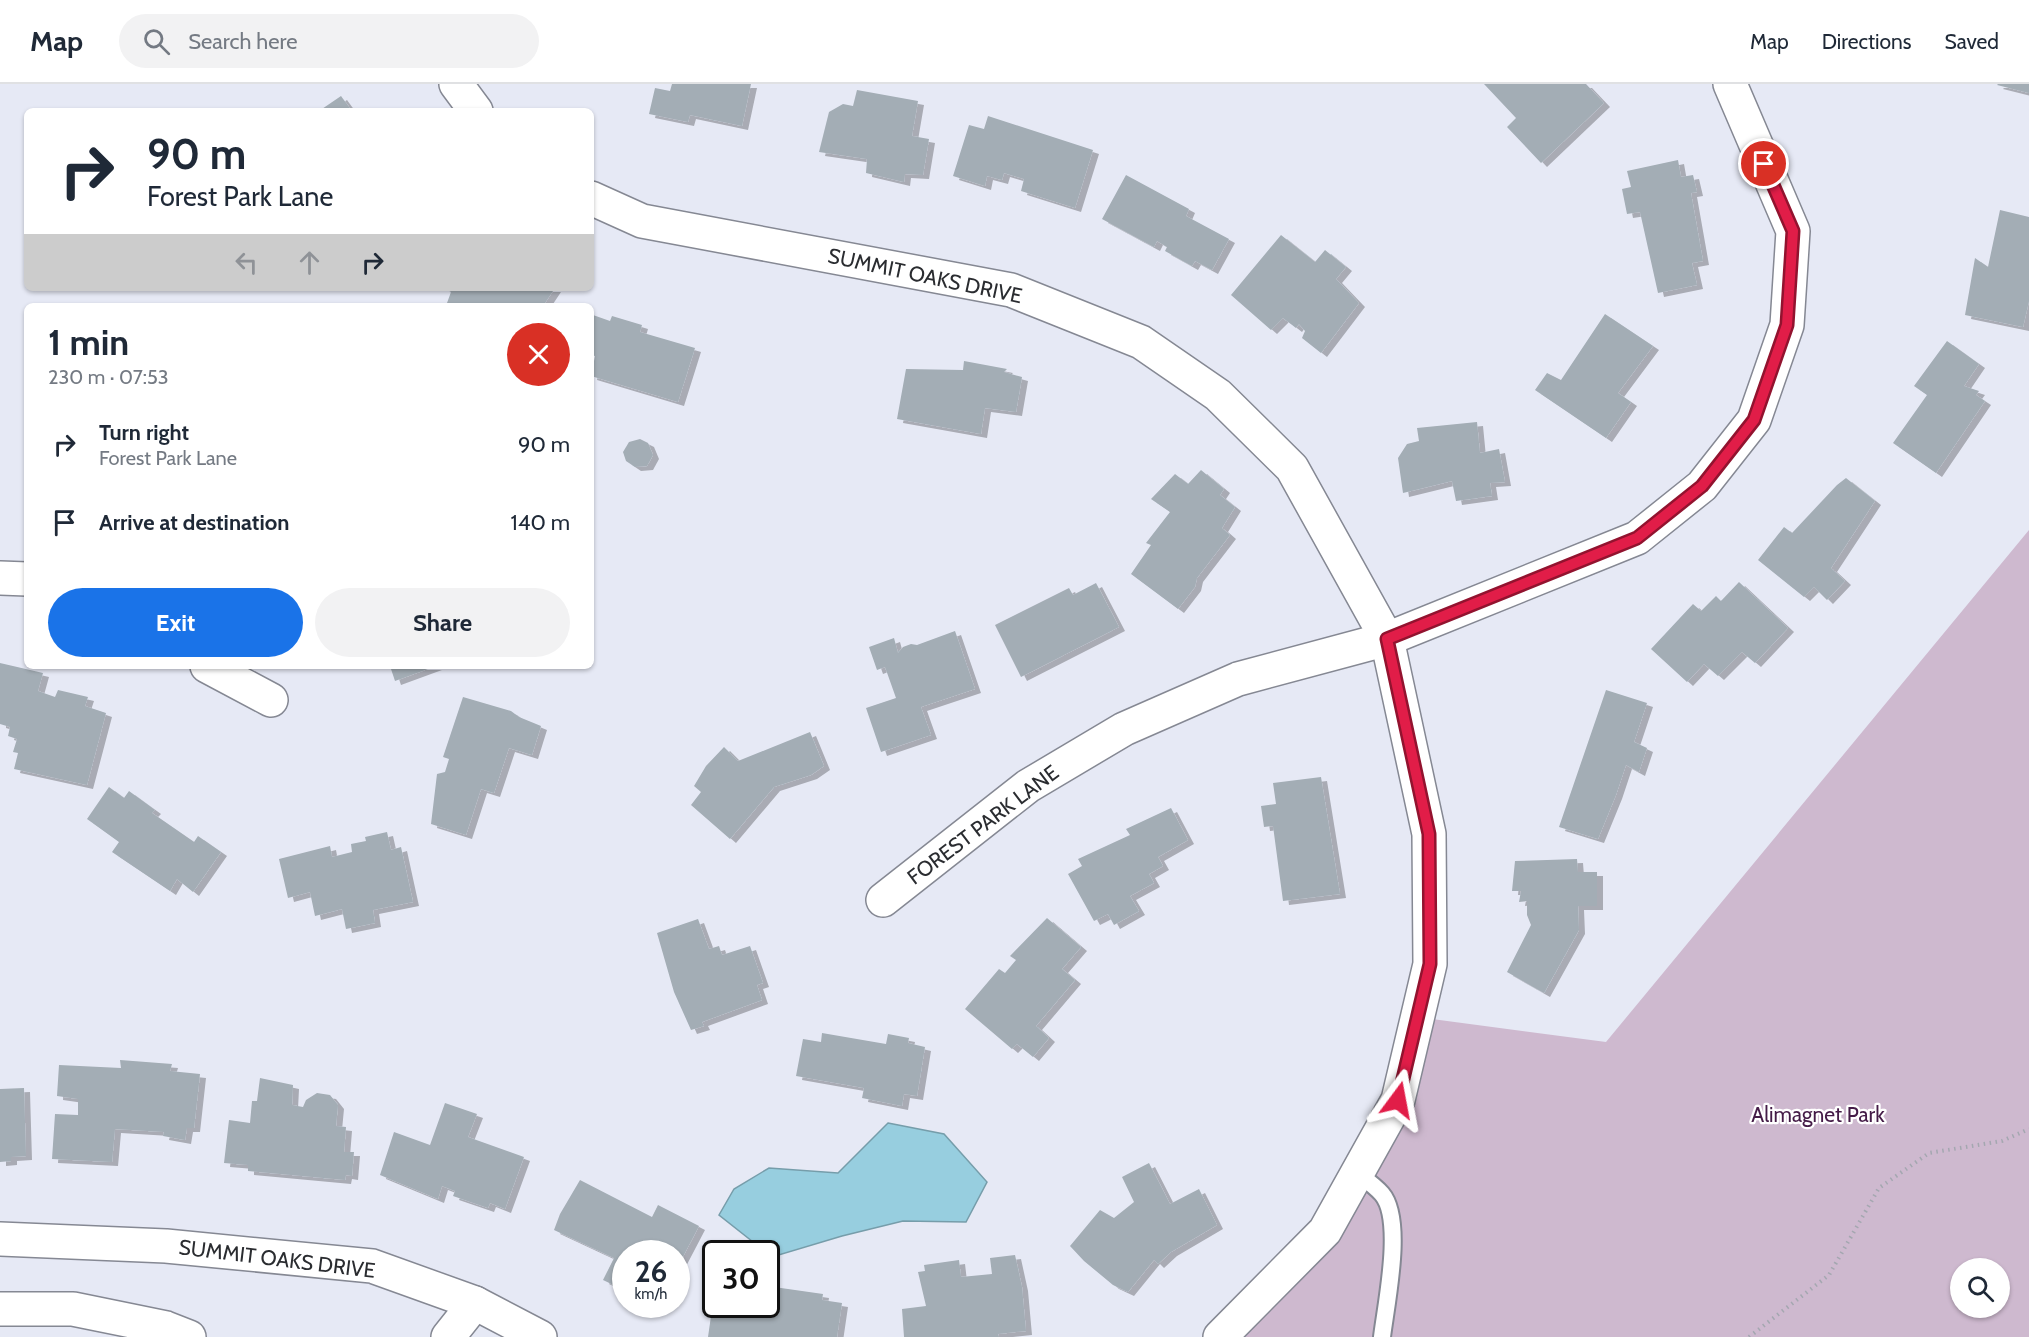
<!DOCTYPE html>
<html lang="en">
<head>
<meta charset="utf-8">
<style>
	:root { --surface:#fff; --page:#f2f2f3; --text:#1f2937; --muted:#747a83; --line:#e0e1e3; --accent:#1a73e8 }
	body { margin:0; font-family:Cabin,sans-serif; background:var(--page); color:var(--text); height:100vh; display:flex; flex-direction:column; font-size:22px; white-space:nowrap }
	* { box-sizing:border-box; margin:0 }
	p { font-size:20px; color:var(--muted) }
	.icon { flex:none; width:33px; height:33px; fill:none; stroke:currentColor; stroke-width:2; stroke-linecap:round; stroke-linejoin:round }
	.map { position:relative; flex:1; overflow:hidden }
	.drawer { position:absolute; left:24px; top:219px; width:570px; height:366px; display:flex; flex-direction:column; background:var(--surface); border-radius:9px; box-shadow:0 2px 4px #0004 }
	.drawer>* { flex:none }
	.hud { position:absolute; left:24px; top:24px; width:570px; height:183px; border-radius:9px; box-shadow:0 2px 4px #0004; background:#fff; color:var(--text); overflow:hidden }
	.controls { position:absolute; left:1950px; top:1174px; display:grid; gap:12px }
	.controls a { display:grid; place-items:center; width:60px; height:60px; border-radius:50%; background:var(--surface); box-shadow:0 2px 4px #0004; font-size:30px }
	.speed { position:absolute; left:612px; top:1156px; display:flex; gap:12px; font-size:30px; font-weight:700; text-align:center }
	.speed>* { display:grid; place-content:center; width:78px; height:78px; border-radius:50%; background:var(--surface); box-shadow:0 2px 4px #0004; line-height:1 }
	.speed small { font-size:15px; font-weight:400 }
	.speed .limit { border:3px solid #111; border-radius:9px; background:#fff; color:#111 }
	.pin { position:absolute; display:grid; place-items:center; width:51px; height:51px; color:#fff; margin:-26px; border:3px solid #fff; border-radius:50%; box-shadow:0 2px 6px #0007 }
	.me { position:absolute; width:66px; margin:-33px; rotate:13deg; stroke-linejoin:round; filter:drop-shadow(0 0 4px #0008) }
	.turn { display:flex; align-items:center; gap:21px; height:126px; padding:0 24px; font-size:27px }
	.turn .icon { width:78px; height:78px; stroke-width:2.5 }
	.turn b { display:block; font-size:42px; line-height:51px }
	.lanes { display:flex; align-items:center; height:57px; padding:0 24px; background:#0003; justify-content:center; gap:30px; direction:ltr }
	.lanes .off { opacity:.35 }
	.round { display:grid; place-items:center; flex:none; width:63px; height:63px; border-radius:32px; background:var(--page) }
	.head { display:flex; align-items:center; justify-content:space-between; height:102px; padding:0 24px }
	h1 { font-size:36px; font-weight:700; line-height:45px }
	.button { display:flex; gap:12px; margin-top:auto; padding:12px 24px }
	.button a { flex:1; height:69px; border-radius:36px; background:var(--accent); color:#fff; font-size:24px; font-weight:700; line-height:69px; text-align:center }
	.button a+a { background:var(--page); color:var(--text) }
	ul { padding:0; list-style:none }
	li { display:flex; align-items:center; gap:18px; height:78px; padding:0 24px }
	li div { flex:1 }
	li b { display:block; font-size:22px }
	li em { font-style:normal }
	header { display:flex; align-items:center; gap:36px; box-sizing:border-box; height:84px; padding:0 30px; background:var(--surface); border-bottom:2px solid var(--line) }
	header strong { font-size:28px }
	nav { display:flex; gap:33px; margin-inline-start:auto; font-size:21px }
	.search { width:420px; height:54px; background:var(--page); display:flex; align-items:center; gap:15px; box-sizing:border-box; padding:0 21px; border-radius:33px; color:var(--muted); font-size:22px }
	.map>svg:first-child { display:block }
	.green { fill:#ceb9cf; fill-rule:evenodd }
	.water { fill:#97cedf; stroke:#769daa; stroke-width:1.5 }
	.building { fill:#a3adb5; filter:url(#shadow) }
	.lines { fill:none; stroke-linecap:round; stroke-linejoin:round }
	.lane-casing { stroke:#858893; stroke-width:20 }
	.street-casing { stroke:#858893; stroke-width:36 }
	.path { stroke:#a4a7b0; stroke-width:4; stroke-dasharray:1.5 4.5; stroke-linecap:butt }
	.lane { stroke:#fff; stroke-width:16 }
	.street { stroke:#fff; stroke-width:33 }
	.route-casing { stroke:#92132f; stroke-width:15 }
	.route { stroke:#e11d48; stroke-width:10 }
	.labels { text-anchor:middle; stroke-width:4.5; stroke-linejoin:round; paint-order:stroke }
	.street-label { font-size:21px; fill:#2a2c30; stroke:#fff }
	.park-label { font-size:21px; fill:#441b47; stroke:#fff }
</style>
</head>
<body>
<header>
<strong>Map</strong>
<div class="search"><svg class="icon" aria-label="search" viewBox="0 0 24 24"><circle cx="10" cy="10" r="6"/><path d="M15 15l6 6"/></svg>Search here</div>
<nav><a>Map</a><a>Directions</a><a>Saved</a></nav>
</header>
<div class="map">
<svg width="2029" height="1253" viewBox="0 0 2029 1253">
	<defs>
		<filter id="shadow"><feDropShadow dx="6" dy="4" stdDeviation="0" flood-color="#0004"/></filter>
	</defs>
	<rect width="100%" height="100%" fill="#e6e9f5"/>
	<path class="green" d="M 2029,446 L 2029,1253 L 1220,1253 L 1325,1147 L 1417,933 L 1606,958 ZM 1960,1185 L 2000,1185 L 2000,1224 L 1960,1224 Z"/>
	<path class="water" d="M 888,1039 L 944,1050 L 987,1098 L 966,1138 L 903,1137 L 842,1152 L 772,1173 L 719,1131 L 734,1105 L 769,1084 L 838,1089 Z"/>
	<g class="building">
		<path d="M 672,0 L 751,0 L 742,42 L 690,31 L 688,38 L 649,30 L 655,4 L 670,7 Z"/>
		<path d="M 1484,0 L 1586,0 L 1604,19 L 1541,79 L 1507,43 L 1516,34 Z"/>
		<path d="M 1998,0 L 2029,0 L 2029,9 L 1997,1 Z"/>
		<path d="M 857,6 L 918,17 L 912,52 L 929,55 L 923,91 L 905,90 L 904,98 L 866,89 L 867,75 L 819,68 L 829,28 L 843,20 L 853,22 Z"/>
		<path d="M 341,12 L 352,27 L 319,27 Z"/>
		<path d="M 988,32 L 1093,66 L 1075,124 L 1021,107 L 1024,95 L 1004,89 L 1002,96 L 987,92 L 985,102 L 953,92 L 969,41 L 984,45 Z"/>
		<path d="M 1678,76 L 1681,93 L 1693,91 L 1697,108 L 1691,109 L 1703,177 L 1692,179 L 1697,201 L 1658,209 L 1640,128 L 1627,130 L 1622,105 L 1631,103 L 1627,87 Z"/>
		<path d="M 1126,91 L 1189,125 L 1186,132 L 1229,155 L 1212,186 L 1195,177 L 1192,182 L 1165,167 L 1167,163 L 1157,157 L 1154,163 L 1102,135 Z"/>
		<path d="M 2000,126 L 2029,133 L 2029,217 L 2023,243 L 1965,231 L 1975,174 L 1988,183 Z"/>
		<path d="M 1281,151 L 1315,178 L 1325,166 L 1346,183 L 1336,195 L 1359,219 L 1321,269 L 1302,254 L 1305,247 L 1299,240 L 1296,244 L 1283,234 L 1271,246 L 1231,211 Z"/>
		<path d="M 444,204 L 555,204 L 543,222 L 521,222 L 516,219 L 514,222 L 453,222 L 447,219 L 451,208 Z"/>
		<path d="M 1605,230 L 1653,262 L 1618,309 L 1631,318 L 1606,354 L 1535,306 L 1547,289 L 1561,296 Z"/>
		<path d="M 593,231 L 610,237 L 612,232 L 642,241 L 640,248 L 695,264 L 678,318 L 591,292 L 595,272 L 591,271 Z"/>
		<path d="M 1947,257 L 1979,280 L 1964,302 L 1979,307 L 1976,311 L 1985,317 L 1936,389 L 1893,359 L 1927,311 L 1914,302 Z"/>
		<path d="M 964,277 L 1007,285 L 1004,288 L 1022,293 L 1016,328 L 985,324 L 981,350 L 897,335 L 906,285 L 963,286 Z"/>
		<path d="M 1477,338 L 1480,369 L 1499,365 L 1505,398 L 1490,399 L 1492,412 L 1456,417 L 1452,397 L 1403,409 L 1398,374 L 1407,360 L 1419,357 L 1417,344 Z"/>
		<path d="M 640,355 L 648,359 L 653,371 L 647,382 L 635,383 L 626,377 L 623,368 L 629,358 Z"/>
		<path d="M 1201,386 L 1224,405 L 1220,411 L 1235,423 L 1222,444 L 1230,451 L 1197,494 L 1195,503 L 1178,525 L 1131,490 L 1151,461 L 1146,459 L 1170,428 L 1151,415 L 1175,390 L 1188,400 Z"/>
		<path d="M 1846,394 L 1875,417 L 1831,484 L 1845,497 L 1827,516 L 1814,503 L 1804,513 L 1758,476 L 1784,443 L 1792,449 L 1837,401 Z"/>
		<path d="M 1739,498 L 1788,544 L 1755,579 L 1742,568 L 1718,592 L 1704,580 L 1687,598 L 1651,565 L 1693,520 L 1701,527 L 1716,512 L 1721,517 Z"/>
		<path d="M 1096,499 L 1119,543 L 1021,593 L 995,541 L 1069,504 L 1073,511 Z"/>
		<path d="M 955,547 L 975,605 L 921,623 L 931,651 L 881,668 L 866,624 L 896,614 L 885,583 L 877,586 L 869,563 L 894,554 L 898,569 L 903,563 L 911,560 L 917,561 Z"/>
		<path d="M 0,579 L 43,589 L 38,607 L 55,613 L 58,606 L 88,613 L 85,622 L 106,629 L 87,701 L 14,685 L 18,669 L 13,668 L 17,655 L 8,652 L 10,643 L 0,640 Z"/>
		<path d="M 390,582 L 436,582 L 395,597 Z"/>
		<path d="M 1606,606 L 1647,619 L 1634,658 L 1647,664 L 1639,688 L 1626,681 L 1616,711 L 1598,755 L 1559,743 Z"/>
		<path d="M 463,613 L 511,627 L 519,633 L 541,642 L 532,671 L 509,664 L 494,709 L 481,705 L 466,751 L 431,740 L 437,690 L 445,688 L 449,675 L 443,673 Z"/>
		<path d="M 810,648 L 824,682 L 811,691 L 774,703 L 730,755 L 691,721 L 701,708 L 694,702 L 706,682 L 724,663 L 738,677 Z"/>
		<path d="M 1321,693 L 1340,810 L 1283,817 L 1273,742 L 1264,743 L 1261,722 L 1276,720 L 1273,699 Z"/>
		<path d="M 109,703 L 124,714 L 129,707 L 155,726 L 152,729 L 194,758 L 198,752 L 221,768 L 193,808 L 177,795 L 170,807 L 112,768 L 119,758 L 87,735 Z"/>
		<path d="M 1171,724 L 1188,756 L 1158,773 L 1163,782 L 1149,790 L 1154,799 L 1130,812 L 1139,827 L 1114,841 L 1108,830 L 1094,837 L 1068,790 L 1082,782 L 1078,775 L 1130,751 L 1126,745 Z"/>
		<path d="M 387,748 L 391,766 L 401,763 L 413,818 L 373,826 L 375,839 L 346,845 L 342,825 L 315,832 L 310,808 L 288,814 L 279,775 L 330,762 L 332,773 L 352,768 L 351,760 L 366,757 L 365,753 Z"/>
		<path d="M 1577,775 L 1578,788 L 1597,788 L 1597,822 L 1578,822 L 1579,846 L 1544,909 L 1507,888 L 1531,841 L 1527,831 L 1527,817 L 1519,818 L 1521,807 L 1512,807 L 1515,777 Z"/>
		<path d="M 1047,834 L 1081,863 L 1062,885 L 1075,896 L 1036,942 L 1049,954 L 1033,973 L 1017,960 L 1012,965 L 965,925 L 999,885 L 1005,889 L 1016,876 L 1010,872 Z"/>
		<path d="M 698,835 L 709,865 L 719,862 L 722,871 L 750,862 L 763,899 L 757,901 L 762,916 L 702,938 L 704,942 L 691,946 L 674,908 L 657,849 Z"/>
		<path d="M 822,949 L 886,960 L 888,950 L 909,954 L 908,959 L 925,963 L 917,1012 L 904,1010 L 902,1022 L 862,1014 L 864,1004 L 796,992 L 803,955 L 821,958 Z"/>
		<path d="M 120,976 L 172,980 L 170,987 L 200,990 L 194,1044 L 187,1044 L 185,1056 L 163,1052 L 164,1048 L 115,1045 L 112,1078 L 52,1075 L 55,1030 L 78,1031 L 78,1015 L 57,1012 L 59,981 L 121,984 Z"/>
		<path d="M 260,994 L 293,1001 L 292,1021 L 303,1023 L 306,1016 L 317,1009 L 330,1011 L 338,1021 L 336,1042 L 346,1043 L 344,1068 L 354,1068 L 352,1092 L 346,1091 L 345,1096 L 248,1087 L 248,1081 L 224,1079 L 229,1036 L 250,1039 L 252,1017 L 257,1017 Z"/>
		<path d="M 24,1004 L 26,1072 L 11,1073 L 11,1077 L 0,1078 L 0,1005 Z"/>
		<path d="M 445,1019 L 477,1030 L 468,1053 L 524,1073 L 505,1125 L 490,1119 L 488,1124 L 453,1112 L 455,1107 L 442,1102 L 438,1115 L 380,1091 L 394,1048 L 430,1061 Z"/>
		<path d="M 1149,1079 L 1170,1120 L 1199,1105 L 1217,1141 L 1171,1168 L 1158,1180 L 1154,1176 L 1128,1208 L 1113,1201 L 1084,1177 L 1070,1162 L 1100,1126 L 1114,1134 L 1134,1118 L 1122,1093 Z"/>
		<path d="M 580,1096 L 652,1133 L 658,1121 L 699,1142 L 676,1186 L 676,1170 L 626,1170 L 626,1207 L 603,1196 L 614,1174 L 554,1146 L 560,1130 Z"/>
		<path d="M 1015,1171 L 1022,1203 L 1026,1247 L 998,1250 L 999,1253 L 904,1253 L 902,1225 L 926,1222 L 918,1188 L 925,1187 L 924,1181 L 959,1176 L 961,1193 L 992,1190 L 990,1174 Z"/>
		<path d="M 774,1203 L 823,1210 L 822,1216 L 842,1219 L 837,1253 L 708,1253 L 714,1211 L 716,1221 L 766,1221 L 766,1208 L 773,1209 Z"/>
	</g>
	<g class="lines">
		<g class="lane-casing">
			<path id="lane" d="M 1357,1089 C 1365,1095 1375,1102 1382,1110 C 1404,1136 1386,1220 1382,1253"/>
		</g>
		<g class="street-casing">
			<g id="street">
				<path d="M 456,0 L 476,27"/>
				<path d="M 591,114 L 642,137 L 1011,206 L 1141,258 L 1218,311 L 1292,384 L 1387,555 L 1429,750 L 1430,880 L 1398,1016 L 1325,1147 L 1220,1253"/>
				<path d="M 0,494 L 27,495"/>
				<path d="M 207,582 L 271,616"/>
				<path d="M 883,816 L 1028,702 L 1124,645 L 1238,595 L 1387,555 L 1637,454 L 1702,402 L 1754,336 L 1787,241 L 1793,147 L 1730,0"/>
				<path d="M 0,1155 L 166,1162 L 372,1182 L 475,1219 L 540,1253"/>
				<path d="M 0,1225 L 73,1225 L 166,1244 L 189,1253"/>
				<path d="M 448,1253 L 475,1219"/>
			</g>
		</g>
		<path class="path" d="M 1749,1253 L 1829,1191 L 1879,1104 L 1929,1069 L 2002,1057 L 2029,1045"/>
		<use href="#lane" class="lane"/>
		<use href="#street" class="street"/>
	</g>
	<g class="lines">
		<g class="route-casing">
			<path id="route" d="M 1398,1016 L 1430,880 L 1429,750 L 1387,555 L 1637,454 L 1702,402 L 1754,336 L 1787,241 L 1793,147 L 1764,80"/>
		</g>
		<use href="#route" class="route"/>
	</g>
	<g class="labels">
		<g class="street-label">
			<text transform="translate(925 192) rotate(12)" y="7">SUMMIT OAKS DRIVE</text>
			<text transform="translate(983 741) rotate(-37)" y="7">FOREST PARK LANE</text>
			<text transform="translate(277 1175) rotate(7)" y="7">SUMMIT OAKS DRIVE</text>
		</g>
		<g class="park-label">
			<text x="1818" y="1038">Alimagnet Park</text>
		</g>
	</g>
</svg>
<div class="controls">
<a><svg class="icon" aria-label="search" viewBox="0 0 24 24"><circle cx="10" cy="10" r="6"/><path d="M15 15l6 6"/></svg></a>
</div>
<div class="speed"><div>26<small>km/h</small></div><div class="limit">30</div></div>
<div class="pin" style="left:1764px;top:80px;background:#d93025"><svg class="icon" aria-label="arrive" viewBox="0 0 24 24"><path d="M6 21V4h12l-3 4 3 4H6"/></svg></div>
<svg class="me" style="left:1398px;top:1016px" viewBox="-20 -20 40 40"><path d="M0-17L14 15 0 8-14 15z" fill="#e11d48" stroke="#fff" stroke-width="4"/></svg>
<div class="hud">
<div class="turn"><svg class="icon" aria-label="right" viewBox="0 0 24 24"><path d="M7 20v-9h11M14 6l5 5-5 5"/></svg><div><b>90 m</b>Forest Park Lane</div></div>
<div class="lanes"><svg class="icon off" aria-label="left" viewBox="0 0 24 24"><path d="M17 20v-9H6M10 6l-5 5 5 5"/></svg><svg class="icon off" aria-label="ahead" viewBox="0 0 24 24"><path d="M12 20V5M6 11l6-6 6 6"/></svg><svg class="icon" aria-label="right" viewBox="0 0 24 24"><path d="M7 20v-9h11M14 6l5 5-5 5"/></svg></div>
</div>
<section class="drawer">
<div class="head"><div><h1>1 min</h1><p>230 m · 07:53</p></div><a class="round" style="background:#d93025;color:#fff"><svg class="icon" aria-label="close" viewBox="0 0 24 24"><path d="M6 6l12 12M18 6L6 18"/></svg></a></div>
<ul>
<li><svg class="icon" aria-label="right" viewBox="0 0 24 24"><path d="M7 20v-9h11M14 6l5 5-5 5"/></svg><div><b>Turn right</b><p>Forest Park Lane</p></div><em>90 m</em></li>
<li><svg class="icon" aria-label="arrive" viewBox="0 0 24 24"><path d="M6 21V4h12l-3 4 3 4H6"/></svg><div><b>Arrive at destination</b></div><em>140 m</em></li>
</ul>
<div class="button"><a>Exit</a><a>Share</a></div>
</section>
</div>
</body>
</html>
